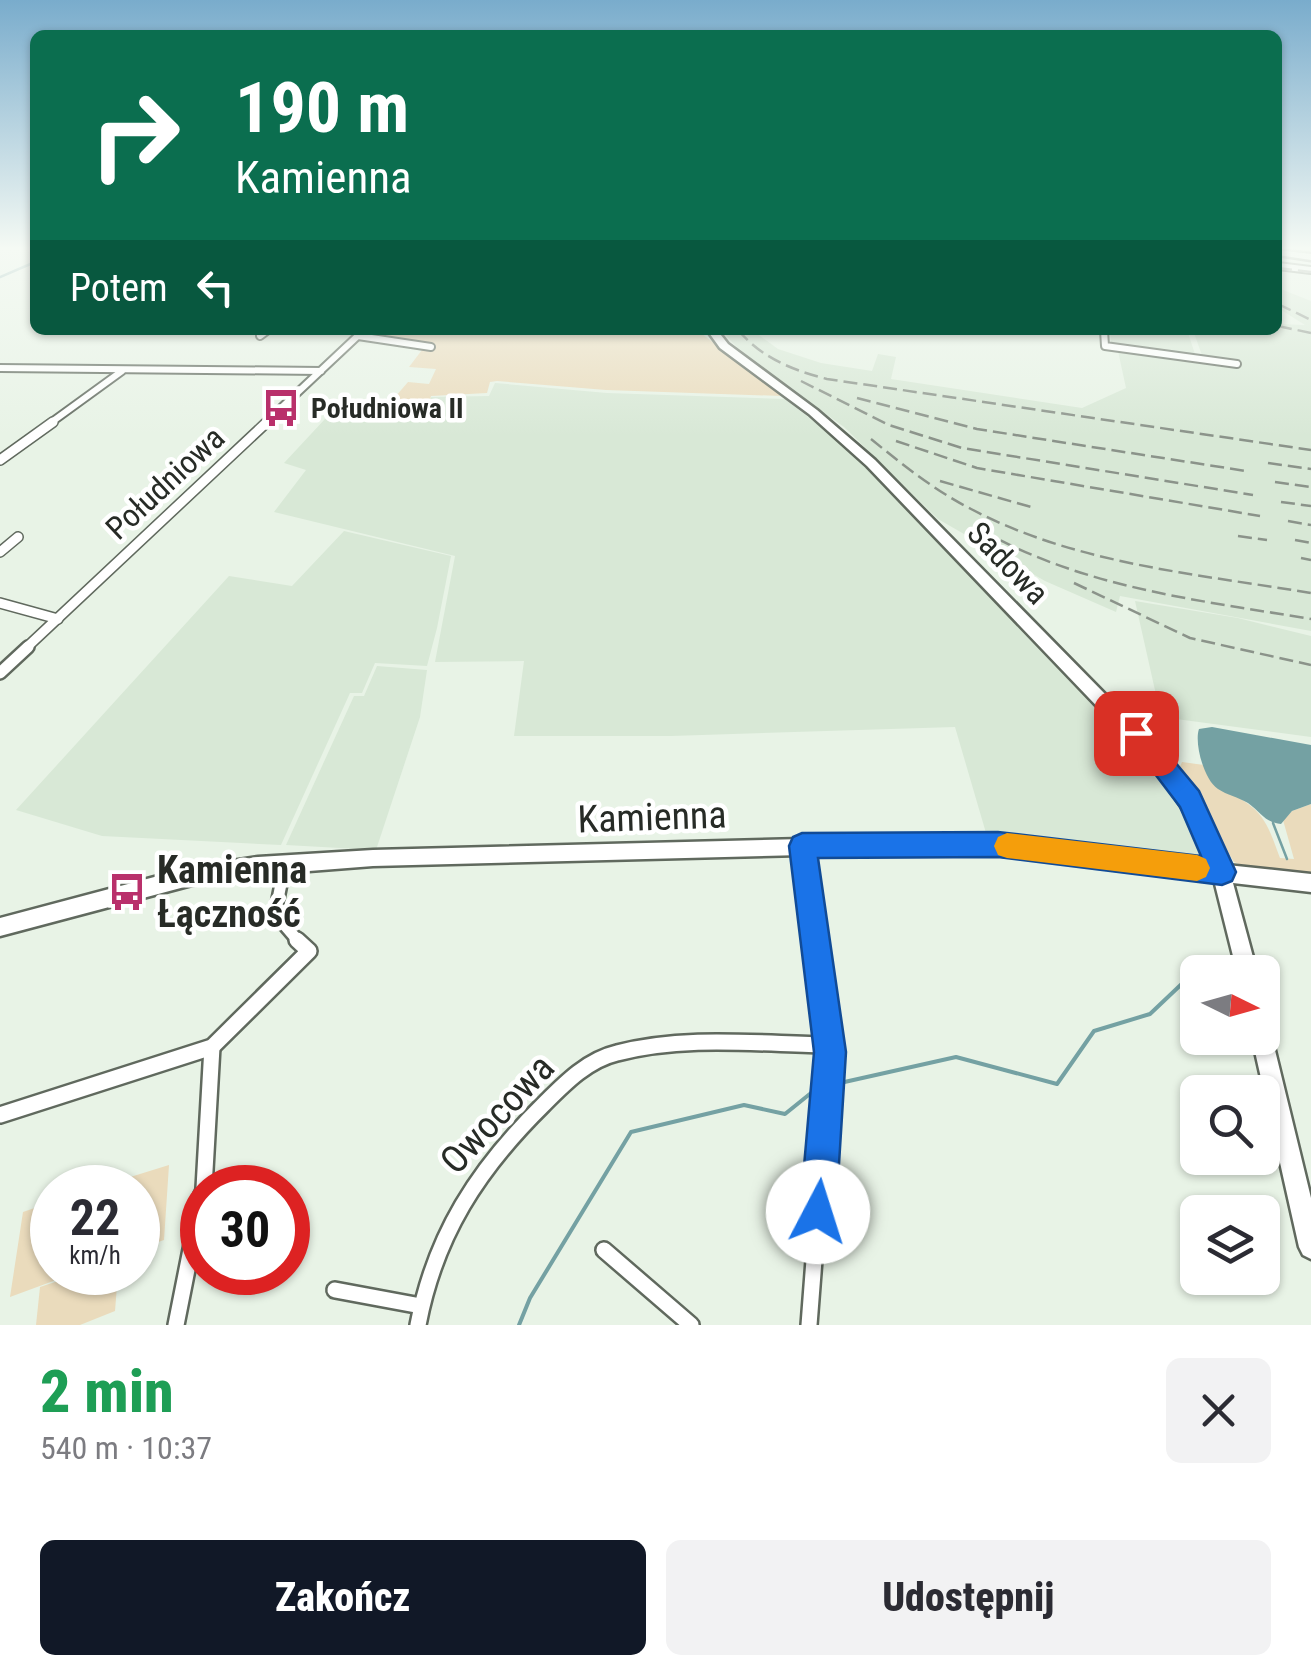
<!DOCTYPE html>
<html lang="pl">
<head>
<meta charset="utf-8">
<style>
	:root { --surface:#fff; --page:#f2f2f3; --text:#2b2b33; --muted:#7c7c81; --accent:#111827 }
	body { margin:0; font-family:"Roboto Condensed",sans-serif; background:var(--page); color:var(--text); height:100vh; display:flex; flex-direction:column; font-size:38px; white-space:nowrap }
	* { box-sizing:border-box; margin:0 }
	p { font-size:32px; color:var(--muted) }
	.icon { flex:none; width:55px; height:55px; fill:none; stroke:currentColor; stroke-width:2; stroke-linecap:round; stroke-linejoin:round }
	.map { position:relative; height:1325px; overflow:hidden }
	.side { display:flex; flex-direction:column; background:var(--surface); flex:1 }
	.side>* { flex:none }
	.top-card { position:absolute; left:30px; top:30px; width:1252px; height:305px; border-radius:15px; box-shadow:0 2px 8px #0004; background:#0b6e4f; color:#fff; overflow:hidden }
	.needle { width:65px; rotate:95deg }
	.controls { position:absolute; left:1180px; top:955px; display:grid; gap:20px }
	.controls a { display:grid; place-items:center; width:100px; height:100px; border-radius:15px; background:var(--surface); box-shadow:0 2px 8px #0004; font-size:50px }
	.speed { position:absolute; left:30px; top:1165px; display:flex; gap:20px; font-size:50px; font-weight:700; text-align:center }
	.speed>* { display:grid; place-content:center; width:130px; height:130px; border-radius:50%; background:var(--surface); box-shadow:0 2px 8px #0004; line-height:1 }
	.speed small { font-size:25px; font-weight:400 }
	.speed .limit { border:15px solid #d22; background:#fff; color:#111 }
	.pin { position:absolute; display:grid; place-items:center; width:85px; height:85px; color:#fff; margin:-42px; border-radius:20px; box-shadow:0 5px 15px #0006 }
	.me { position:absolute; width:110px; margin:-55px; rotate:5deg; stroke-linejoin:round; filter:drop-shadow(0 0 8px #0008) }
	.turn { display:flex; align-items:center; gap:35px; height:210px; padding:0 40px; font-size:45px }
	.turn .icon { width:130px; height:130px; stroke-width:2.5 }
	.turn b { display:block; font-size:70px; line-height:85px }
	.then { display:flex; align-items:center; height:95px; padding:0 40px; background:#0003; gap:20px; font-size:38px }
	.round { display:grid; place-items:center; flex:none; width:105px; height:105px; border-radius:15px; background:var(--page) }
	.overview { display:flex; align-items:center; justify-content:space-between; height:170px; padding:0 40px }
	h1 { font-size:60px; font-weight:800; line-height:75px; color:#1e9e55 }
	.cta { display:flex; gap:20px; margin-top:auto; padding:20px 40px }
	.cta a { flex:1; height:115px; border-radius:15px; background:var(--accent); color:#fff; font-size:40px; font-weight:800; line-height:115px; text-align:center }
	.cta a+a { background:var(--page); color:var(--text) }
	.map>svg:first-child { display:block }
	.built { fill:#d8e8d6 }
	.green { fill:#eadbbc }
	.water { fill:#74a1a3 }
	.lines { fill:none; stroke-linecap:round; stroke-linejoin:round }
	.stream-far1 { stroke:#74a1a3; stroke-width:2.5 }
	.stream { stroke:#74a1a3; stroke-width:4 }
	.street-far3-casing { stroke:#60695e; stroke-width:10 }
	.street-far2-casing { stroke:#60695e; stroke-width:12 }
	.street-far1-casing { stroke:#60695e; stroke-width:16 }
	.street-casing { stroke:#60695e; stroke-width:20 }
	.secondary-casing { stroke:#60695e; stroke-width:5 }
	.street-far3 { stroke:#fff; stroke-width:6 }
	.street-far2 { stroke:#fff; stroke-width:9 }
	.street-far1 { stroke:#fff; stroke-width:11 }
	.street { stroke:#fff; stroke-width:15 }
	.secondary { fill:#fff; fill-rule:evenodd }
	.rail { stroke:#8b938a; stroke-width:2.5; stroke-dasharray:14 6; stroke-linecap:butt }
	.route { fill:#1a73e8; stroke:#114b97; stroke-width:2.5 }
	.slow { fill:#f59e0b }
	.labels { text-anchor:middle; stroke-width:9; stroke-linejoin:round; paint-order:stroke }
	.far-poi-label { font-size:28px; font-weight:bold; fill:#272b26; stroke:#fff; text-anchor:start }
	.street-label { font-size:32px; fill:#272b26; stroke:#fff }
	.near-street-label { font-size:38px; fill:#272b26; stroke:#fff }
	.near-poi-label { font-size:38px; font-weight:bold; fill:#272b26; stroke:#fff; text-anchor:start }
</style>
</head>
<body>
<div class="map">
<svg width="1311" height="1325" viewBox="0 0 1311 1325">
	<rect width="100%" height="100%" fill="#e8f3e6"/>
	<g class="built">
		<path d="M 1278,288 L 1311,301 L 1311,631 L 1120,596 L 1116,612 L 1045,581 L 938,519 L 844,427 L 745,356 L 721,330 L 752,330 L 778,349 L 821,363 L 872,371 L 878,354 L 896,357 L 891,379 L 1082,408 L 1126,388 L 1118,351 L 1204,361 L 1193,330 L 1278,330 L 1278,324 L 1305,325 L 1278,308 Z"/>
		<path d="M 1110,330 L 1187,330 L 1195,354 L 1111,343 Z"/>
		<path d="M 495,383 L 607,393 L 785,399 L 839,441 L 1074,679 L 1161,779 L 1197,837 L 1206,860 L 986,833 L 955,727 L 671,736 L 514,736 L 524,661 L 435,662 L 455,556 L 274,512 L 306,470 L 284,463 L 338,405 L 380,413 L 388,406 L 428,413 L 431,397 L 489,396 Z"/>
		<path d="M 344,531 L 451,556 L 437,628 L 427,666 L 375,663 L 362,693 L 350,693 L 281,845 L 102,836 L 16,810 L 229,576 L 292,586 Z"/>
		<path d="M 1135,601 L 1238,618 L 1311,636 L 1311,737 L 1161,717 Z"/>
		<path d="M 377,666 L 427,670 L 420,717 L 376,850 L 286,845 L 354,696 L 364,696 Z"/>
	</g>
	<g class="green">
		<path d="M 371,330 L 697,330 L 782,396 L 606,390 L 497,381 L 490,382 L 487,393 L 431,396 L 427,411 L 389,404 L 408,382 L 429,384 L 436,369 L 409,367 L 425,346 L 367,335 Z"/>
		<path d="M 1182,762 L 1204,765 C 1216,796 1230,788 1252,807 C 1268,820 1273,840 1280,858 L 1294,859 L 1283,820 L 1292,811 L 1311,804 L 1311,875 L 1248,868 L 1234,862 L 1178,771 Z"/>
		<path d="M 169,1165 L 164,1240 L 138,1249 L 138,1188 L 98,1187 Z"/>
		<path d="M 52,1202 L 52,1272 L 75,1273 L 10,1297 L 23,1212 Z"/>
		<path d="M 82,1273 L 118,1273 L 115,1311 L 80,1325 L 36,1325 L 40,1287 Z"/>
	</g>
	<path class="water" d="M 1212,727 L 1311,745 L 1311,804 L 1292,811 L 1281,824 C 1264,822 1262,813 1248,803 C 1238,797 1227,795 1218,789 C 1204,780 1194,743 1199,729 Z"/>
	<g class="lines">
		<g class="stream-far1">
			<path d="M 0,277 L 35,262"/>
			<path d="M 1273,823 L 1287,859"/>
		</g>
		<g class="stream">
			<path d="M 840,1083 L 956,1057 L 1057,1084 L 1094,1031 L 1150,1014 L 1207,960"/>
			<path d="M 519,1325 L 530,1298 L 631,1132 L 744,1105 L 785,1114 L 816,1089"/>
		</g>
		<g class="street-far3-casing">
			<g id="street-far3">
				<path d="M 1278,266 L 1311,270"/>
				<path d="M 1104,330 L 1105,346 L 1237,364"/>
				<path d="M 260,336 L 268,330"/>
				<path d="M 358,336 L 431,347"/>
				<path d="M 0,368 L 321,371"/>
				<path d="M 49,424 L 122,371"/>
				<path d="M 264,424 L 364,330"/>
			</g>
		</g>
		<g class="street-far2-casing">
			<g id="street-far2">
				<path d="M 0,460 L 53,422"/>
				<path d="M 0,552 L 18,537"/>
				<path d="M 0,603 L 58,619"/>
				<path d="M 25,649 L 267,422"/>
			</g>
		</g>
		<g class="street-far1-casing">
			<g id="street-far1">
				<path d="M 0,673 L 28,647"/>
				<path d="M 802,846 L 815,943"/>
				<path d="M 285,864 L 275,914 L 300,943"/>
			</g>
		</g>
		<g class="street-casing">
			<g id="street">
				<path d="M 0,1115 L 212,1047 L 309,951 L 297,940"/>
				<path d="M 204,1188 L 212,1047"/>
				<path d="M 604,1250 L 691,1325"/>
				<path d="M 335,1290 L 421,1306"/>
				<path d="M 176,1325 L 202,1194"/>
				<path d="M 418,1325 C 435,1235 478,1169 543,1105 C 564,1084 587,1060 617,1053 C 685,1035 759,1044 829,1045"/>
				<path d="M 809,1325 L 830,1052 L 815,940"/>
			</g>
		</g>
		<g class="secondary-casing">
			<g id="secondary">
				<path d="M 1278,250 L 1311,254 L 1311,260 L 1278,255 Z"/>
				<path d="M 707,330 L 717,330 L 728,344 L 817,410 L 875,460 L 1167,757 L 1200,806 L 1227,865 L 1311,874 L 1311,892 L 1233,883 L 1257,972 L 1237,972 L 1214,880 L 962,851 L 373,866 L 258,875 L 192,885 L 0,936 L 0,918 L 192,867 L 258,857 L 373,850 L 962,835 L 1208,863 L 1188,817 L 1155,767 L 867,466 L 809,414 L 720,348 Z"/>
				<path d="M 1262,1028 L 1269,1031 L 1272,1038 L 1311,1198 L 1311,1259 L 1303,1255 L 1299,1247 L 1252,1038 L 1262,1038 Z"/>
			</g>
		</g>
		<use href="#street-far3" class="street-far3"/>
		<use href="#street-far2" class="street-far2"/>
		<use href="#street-far1" class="street-far1"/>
		<use href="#street" class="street"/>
		<use href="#secondary" class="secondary"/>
		<g class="rail">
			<path d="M 1278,268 L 1311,272"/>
			<path d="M 1278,304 L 1311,320"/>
			<path d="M 1278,326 L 1311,333"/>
			<path d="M 738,330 C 762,358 792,370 827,379 L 1311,450"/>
			<path d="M 801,381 L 889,425 L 962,448 L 1253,495"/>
			<path d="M 857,398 L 977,429 L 1246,471"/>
			<path d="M 871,439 C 903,465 934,490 971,509 C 1075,564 1197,574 1311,593"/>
			<path d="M 896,441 L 977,468 L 1260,516"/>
			<path d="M 1268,463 L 1311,469"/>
			<path d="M 940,481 L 1031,507"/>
			<path d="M 1275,482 L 1311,487"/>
			<path d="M 1281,502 L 1311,506"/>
			<path d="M 1288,521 L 1311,525"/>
			<path d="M 983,531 C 1085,588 1197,600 1311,619"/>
			<path d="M 1238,536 L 1267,540"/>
			<path d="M 1295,540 L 1311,543"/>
			<path d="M 1301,558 L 1311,560"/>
			<path d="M 1074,583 L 1190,638 L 1311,665"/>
		</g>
	</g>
	<linearGradient id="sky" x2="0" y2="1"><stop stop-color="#79accc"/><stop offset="0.57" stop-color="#f5faf4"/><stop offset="1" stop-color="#f5faf4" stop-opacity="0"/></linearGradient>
	<rect width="1311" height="436" fill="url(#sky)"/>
	<path class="route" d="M 1136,723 L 1145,726 L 1199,791 L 1236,872 L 1232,881 L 1222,885 L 998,857 L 818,858 L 846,1052 L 836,1212 L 831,1224 L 818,1229 L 806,1224 L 800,1212 L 814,1052 L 789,846 L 793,837 L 802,833 L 998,832 L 1201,856 L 1180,807 L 1124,733 L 1127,726 Z"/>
	<path class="slow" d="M 1007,833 L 1197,855 L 1206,859 L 1210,868 L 1206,877 L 1197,881 L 1007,858 L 998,855 L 994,846 L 998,837 Z"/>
	<defs>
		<g id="bus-bare" transform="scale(3)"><path d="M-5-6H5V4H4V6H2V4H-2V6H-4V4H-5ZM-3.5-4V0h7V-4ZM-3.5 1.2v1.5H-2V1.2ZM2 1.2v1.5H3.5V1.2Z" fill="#b9306b" stroke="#fff" stroke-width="2.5" paint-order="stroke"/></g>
	</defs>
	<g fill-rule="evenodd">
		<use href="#bus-bare" x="281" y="408"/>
		<use href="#bus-bare" x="127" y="892"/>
	</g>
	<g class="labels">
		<g class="far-poi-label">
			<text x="311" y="418">Południowa II</text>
		</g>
		<g class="street-label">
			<text transform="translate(165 483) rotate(-43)" y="11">Południowa</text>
			<text transform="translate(1008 563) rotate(46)" y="11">Sadowa</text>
		</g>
		<g class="near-street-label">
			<text transform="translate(652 817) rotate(-2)" y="13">Kamienna</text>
			<text transform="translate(497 1114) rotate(-47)" y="13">Owocowa</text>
		</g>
		<g class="near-poi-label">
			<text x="157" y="883">Kamienna<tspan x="157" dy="44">Łączność</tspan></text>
		</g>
	</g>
</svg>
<div class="controls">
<a><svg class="needle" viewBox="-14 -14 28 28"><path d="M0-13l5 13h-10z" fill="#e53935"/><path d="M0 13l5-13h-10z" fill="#7c7c81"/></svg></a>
<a><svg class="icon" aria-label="search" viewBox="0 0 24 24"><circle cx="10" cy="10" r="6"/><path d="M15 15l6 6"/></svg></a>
<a><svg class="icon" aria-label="layers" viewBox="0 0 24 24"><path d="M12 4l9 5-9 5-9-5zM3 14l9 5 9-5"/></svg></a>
</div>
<div class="speed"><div>22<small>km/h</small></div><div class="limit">30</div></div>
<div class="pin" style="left:1136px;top:733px;background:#d93025"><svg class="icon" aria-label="arrive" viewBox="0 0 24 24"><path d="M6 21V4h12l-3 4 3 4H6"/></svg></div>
<svg class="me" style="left:818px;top:1212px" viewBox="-20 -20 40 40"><circle r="19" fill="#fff"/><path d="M0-13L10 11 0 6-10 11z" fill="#1a73e8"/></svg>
<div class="top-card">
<div class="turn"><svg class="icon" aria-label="right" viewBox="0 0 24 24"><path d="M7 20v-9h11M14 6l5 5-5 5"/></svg><div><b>190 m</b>Kamienna</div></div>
<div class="then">Potem<svg class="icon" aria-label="left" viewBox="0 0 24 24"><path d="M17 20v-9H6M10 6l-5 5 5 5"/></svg></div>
</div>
</div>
<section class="side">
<div class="overview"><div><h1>2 min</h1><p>540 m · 10:37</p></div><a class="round"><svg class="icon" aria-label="close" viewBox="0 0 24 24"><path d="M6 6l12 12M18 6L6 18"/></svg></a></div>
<div class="cta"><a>Zakończ</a><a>Udostępnij</a></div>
</section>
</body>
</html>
